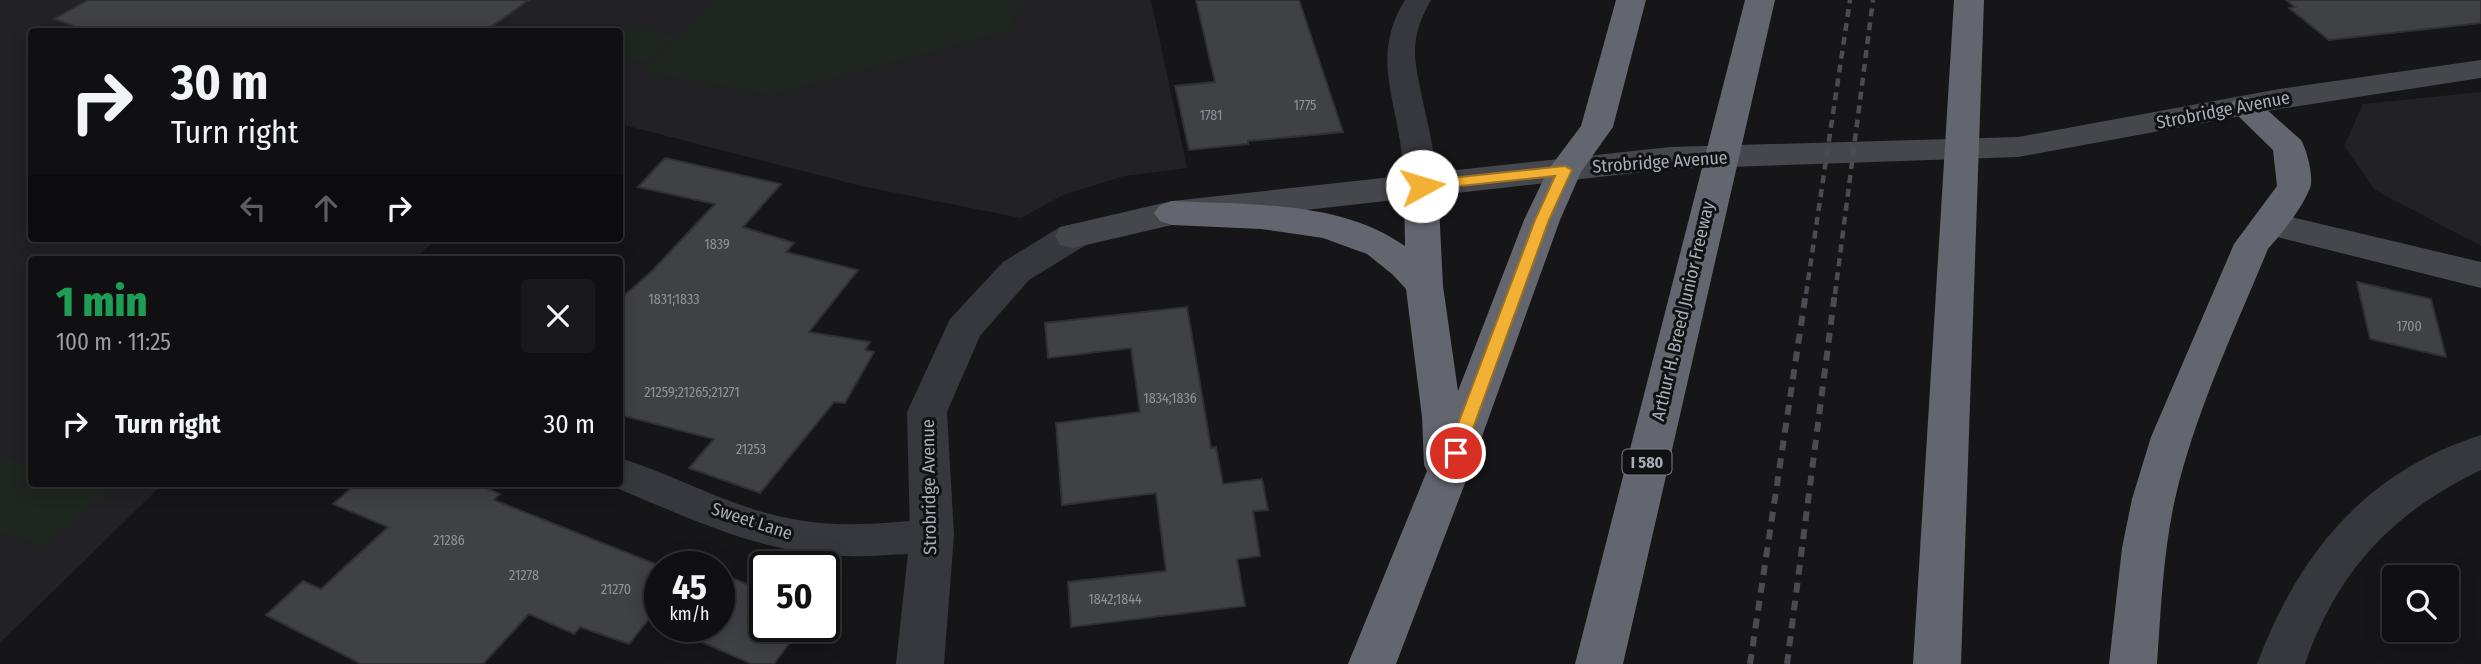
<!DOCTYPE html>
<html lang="en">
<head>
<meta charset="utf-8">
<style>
	:root { --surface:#101012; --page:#19191b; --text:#f1f3f6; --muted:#9c9d9f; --line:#303032 }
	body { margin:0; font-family:"Fira Sans Condensed",sans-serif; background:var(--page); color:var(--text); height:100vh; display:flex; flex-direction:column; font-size:26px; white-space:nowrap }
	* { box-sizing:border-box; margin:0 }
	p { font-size:23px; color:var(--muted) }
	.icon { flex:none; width:38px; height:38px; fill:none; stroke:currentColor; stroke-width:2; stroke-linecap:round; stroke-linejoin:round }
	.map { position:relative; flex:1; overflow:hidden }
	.side { position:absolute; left:28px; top:256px; width:595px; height:231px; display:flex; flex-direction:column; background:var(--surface); border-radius:7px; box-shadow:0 4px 18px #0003,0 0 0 2px var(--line) }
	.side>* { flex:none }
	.guide { position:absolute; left:28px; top:28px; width:595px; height:214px; border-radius:7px; box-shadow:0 4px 18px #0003,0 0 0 2px var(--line); background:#101012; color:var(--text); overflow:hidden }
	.fabs { position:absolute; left:2382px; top:565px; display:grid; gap:14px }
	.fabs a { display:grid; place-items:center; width:77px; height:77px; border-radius:7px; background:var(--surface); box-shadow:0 4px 18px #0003,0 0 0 2px var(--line); font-size:35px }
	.speed { position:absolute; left:644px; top:551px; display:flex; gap:14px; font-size:35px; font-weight:700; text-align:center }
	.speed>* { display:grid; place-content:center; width:91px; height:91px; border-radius:50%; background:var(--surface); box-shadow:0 4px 18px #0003,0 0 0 2px var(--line); line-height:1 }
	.speed small { font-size:18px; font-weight:400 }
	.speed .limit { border:4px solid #111; border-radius:10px; background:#fff; color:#111 }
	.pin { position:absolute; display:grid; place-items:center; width:60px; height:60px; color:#fff; margin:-30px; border:4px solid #fff; border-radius:50%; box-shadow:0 2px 7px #0007 }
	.me { position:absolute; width:77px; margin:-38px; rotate:84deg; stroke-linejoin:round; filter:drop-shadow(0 0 5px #0008) }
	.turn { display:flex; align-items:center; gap:24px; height:147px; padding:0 28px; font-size:32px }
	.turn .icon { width:91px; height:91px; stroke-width:2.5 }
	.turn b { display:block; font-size:49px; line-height:60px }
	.lanes { display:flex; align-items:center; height:66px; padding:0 28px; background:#0003; justify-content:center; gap:35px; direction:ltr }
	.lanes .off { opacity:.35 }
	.round { display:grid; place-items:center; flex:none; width:74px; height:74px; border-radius:7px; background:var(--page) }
	.overview { display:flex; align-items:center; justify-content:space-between; height:119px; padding:0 28px }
	h1 { font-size:42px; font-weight:800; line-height:52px; color:#1e9e55 }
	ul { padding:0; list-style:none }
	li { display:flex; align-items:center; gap:21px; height:98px; padding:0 28px }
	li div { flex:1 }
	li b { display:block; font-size:26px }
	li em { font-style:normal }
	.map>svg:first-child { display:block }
	.built { fill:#222225 }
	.green { fill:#1e261f }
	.building { fill:#404145; stroke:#303034; stroke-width:2 }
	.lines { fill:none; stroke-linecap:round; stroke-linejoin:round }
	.minor { fill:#37383d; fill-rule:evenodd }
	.tertiary { fill:#37383d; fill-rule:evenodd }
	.secondary { fill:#45474d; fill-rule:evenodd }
	.motorway { fill:#63666e; fill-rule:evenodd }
	.rail-far1 { stroke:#4a4c52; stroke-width:4.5; stroke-dasharray:8 6; stroke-linecap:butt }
	.rail { stroke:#4a4c52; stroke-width:6; stroke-dasharray:10 8; stroke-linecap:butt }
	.route { fill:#f2b134; stroke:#9d7322; stroke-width:2 }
	.labels { text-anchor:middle; stroke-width:6; stroke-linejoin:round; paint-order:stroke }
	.number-label { font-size:14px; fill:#8e929b }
	.shield { fill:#111113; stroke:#7b7e86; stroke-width:2 }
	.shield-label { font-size:16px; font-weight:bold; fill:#a8adb8 }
	.street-label { font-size:18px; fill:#a8adb8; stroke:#111113 }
</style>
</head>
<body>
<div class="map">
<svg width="2481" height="664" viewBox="0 0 2481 664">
	<rect width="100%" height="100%" fill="#161618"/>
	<g class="built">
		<path d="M 0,0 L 1151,0 L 1187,168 L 1124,176 L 1063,195 L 1021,218 L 861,186 L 620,124 L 620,32 L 32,32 L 32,238 L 439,238 L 413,259 L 32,259 L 32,483 L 164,483 L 0,643 Z"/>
		<path d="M 2481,92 L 2481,246 L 2375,190 L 2344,146 L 2363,104 Z"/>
	</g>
	<g class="green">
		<path d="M 716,0 L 1029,0 L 1004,32 L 771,95 L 645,71 Z"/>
		<path d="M 626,25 L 675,36 L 650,61 L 620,62 L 618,31 Z"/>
		<path d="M 0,456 L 31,465 L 32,483 L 92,483 L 109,488 L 45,546 L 0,532 Z"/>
	</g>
	<g class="building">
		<path d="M 88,0 L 529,0 L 484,32 L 91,32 L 54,19 Z"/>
		<path d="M 1196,0 L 1299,0 L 1343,132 L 1248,141 L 1248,144 L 1189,150 L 1175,86 L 1215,82 Z"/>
		<path d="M 2286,0 L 2481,0 L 2481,23 L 2329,40 L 2289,8 L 2295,7 Z"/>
		<path d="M 665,158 L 781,184 L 743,227 L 794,243 L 786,252 L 858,270 L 809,332 L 870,342 L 865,350 L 874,352 L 845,403 L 834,402 L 760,493 L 689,468 L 714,439 L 620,415 L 620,299 L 651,272 L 715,204 L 638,187 Z"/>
		<path d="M 2357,282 L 2431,299 L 2446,357 L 2370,339 Z"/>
		<path d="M 1187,307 L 1211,448 L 1216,447 L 1223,484 L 1262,479 L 1268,510 L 1253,511 L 1260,556 L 1237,559 L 1245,606 L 1071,627 L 1068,582 L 1166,571 L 1156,493 L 1062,505 L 1056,423 L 1140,412 L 1131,348 L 1048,358 L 1045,323 Z"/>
		<path d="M 357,483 L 474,483 L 500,494 L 494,500 L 663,567 L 660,567 L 660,624 L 649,619 L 629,644 L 580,627 L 574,634 L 529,614 L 483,664 L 361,664 L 266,615 L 303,581 L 321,589 L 388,527 L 333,504 Z"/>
		<path d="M 729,577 L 765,591 L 765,626 L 802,626 L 774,664 L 752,664 L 665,626 L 719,626 L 719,589 Z"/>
	</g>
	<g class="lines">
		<g class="minor">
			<path d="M 1405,0 L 1431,0 C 1422,16 1415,32 1415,51 C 1414,83 1446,171 1432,193 L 1421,196 L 1410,193 C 1401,179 1403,158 1400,141 C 1392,88 1374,50 1405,0 Z"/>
			<path d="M 620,458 C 680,477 735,510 798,520 C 842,528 888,523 932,519 L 946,523 L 952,535 L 946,547 C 927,553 908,554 888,555 C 777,564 706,524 606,484 L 620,483 Z"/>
		</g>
		<g class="tertiary">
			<path d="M 1073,224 L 1086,227 L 1091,236 L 1086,245 L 1029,280 L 980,336 L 947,412 L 954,535 L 944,664 L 896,664 L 910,535 L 907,412 L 950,319 L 1003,262 L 1060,227 Z"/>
			<path d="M 2481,435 L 2481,470 C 2392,513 2338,570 2305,664 L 2257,664 C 2299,553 2365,472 2481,435 Z"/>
		</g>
		<g class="secondary">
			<path d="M 2481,60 L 2481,78 L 2279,109 L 2018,157 L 1670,169 L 1172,225 L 1073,248 L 1060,245 L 1055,236 L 1060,227 L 1172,201 L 1670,147 L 2018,137 L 2279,89 Z"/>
			<path d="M 2270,212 L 2481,262 L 2481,288 L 2257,232 L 2252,224 L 2257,216 Z"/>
		</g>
		<g class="motorway">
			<path d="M 1616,0 L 1646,0 L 1613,127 L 1581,172 L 1560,220 L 1467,478 L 1396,664 L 1348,664 L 1427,471 L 1424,465 L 1422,417 L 1406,289 L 1392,274 L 1367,254 L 1323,238 L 1261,229 L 1172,225 L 1160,221 L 1154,213 L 1160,205 L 1172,201 C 1248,205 1340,200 1405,246 L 1404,186 L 1409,178 L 1421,175 L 1433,178 L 1438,186 L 1443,286 L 1458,391 L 1524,220 L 1548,170 L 1581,126 Z"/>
			<path d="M 1745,0 L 1775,0 L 1623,664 L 1575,664 Z"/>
			<path d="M 1954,0 L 1984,0 L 1961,664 L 1913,664 Z"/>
			<path d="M 2245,97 L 2256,100 L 2301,140 C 2307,150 2314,177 2310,188 C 2301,210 2283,232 2268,249 C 2234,331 2195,413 2175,499 C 2163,553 2161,609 2157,664 L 2109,664 L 2122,548 L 2132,499 L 2151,437 L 2234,244 L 2277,186 L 2273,150 L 2229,107 L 2234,100 Z"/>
		</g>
		<g class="rail-far1">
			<path d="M 1806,294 L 1850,0"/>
			<path d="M 1835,294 L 1873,0"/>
		</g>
		<g class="rail">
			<path d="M 1750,664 L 1806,292"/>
			<path d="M 1787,664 L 1835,292"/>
		</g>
	</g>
	<path class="route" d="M 1565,166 L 1572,170 L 1549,220 L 1464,453 L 1462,457 L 1450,457 L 1447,453 L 1535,220 L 1555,176 L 1422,190 L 1414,186 L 1422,181 Z"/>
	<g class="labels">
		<g class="number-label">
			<text x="1305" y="110">1775</text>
			<text x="1211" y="120">1781</text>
			<text x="717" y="249">1839</text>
			<text x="674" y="304">1831;1833</text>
			<text x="2409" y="331">1700</text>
			<text x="692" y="397">21259;21265;21271</text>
			<text x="1170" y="403">1834;1836</text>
			<text x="751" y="454">21253</text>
			<text x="449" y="545">21286</text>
			<text x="524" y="580">21278</text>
			<text x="616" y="594">21270</text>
			<text x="1115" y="604">1842;1844</text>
		</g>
		<rect class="shield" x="1622.5" y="449.5" width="49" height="25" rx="5"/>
		<g class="shield-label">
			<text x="1647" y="468">I 580</text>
		</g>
		<g class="street-label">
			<text transform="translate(2223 110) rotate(-11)" y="6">Strobridge Avenue</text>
			<text transform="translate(1660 162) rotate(-4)" y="6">Strobridge Avenue</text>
			<text transform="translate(1683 311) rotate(-77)" y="6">Arthur H. Breed Junior Freeway</text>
			<text transform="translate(929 487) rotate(-91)" y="6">Strobridge Avenue</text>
			<text transform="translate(752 521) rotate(18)" y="6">Sweet Lane</text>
		</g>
	</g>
</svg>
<div class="fabs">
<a><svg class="icon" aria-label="search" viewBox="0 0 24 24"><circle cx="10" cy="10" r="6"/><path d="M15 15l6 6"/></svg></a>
</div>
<div class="speed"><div>45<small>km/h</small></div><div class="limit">50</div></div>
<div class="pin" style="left:1456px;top:453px;background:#d93025"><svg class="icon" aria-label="arrive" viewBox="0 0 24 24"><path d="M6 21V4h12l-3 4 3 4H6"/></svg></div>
<svg class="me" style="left:1422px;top:186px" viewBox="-20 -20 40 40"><circle r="19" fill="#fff"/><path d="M0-13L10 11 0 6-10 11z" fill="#f2b134"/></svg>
<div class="guide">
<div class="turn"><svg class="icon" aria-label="right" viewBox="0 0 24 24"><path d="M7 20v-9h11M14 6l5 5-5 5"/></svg><div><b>30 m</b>Turn right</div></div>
<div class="lanes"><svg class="icon off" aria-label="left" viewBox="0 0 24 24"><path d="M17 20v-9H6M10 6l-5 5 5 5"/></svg><svg class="icon off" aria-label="ahead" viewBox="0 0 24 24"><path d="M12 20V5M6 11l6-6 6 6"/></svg><svg class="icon" aria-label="right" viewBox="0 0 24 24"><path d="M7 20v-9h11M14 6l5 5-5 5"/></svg></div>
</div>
<section class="side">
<div class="overview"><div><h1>1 min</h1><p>100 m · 11:25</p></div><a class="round"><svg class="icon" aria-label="close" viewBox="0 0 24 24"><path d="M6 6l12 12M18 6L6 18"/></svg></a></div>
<ul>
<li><svg class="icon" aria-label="right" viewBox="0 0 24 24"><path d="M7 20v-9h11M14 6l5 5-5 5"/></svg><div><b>Turn right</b></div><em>30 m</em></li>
</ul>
</section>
</div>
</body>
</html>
